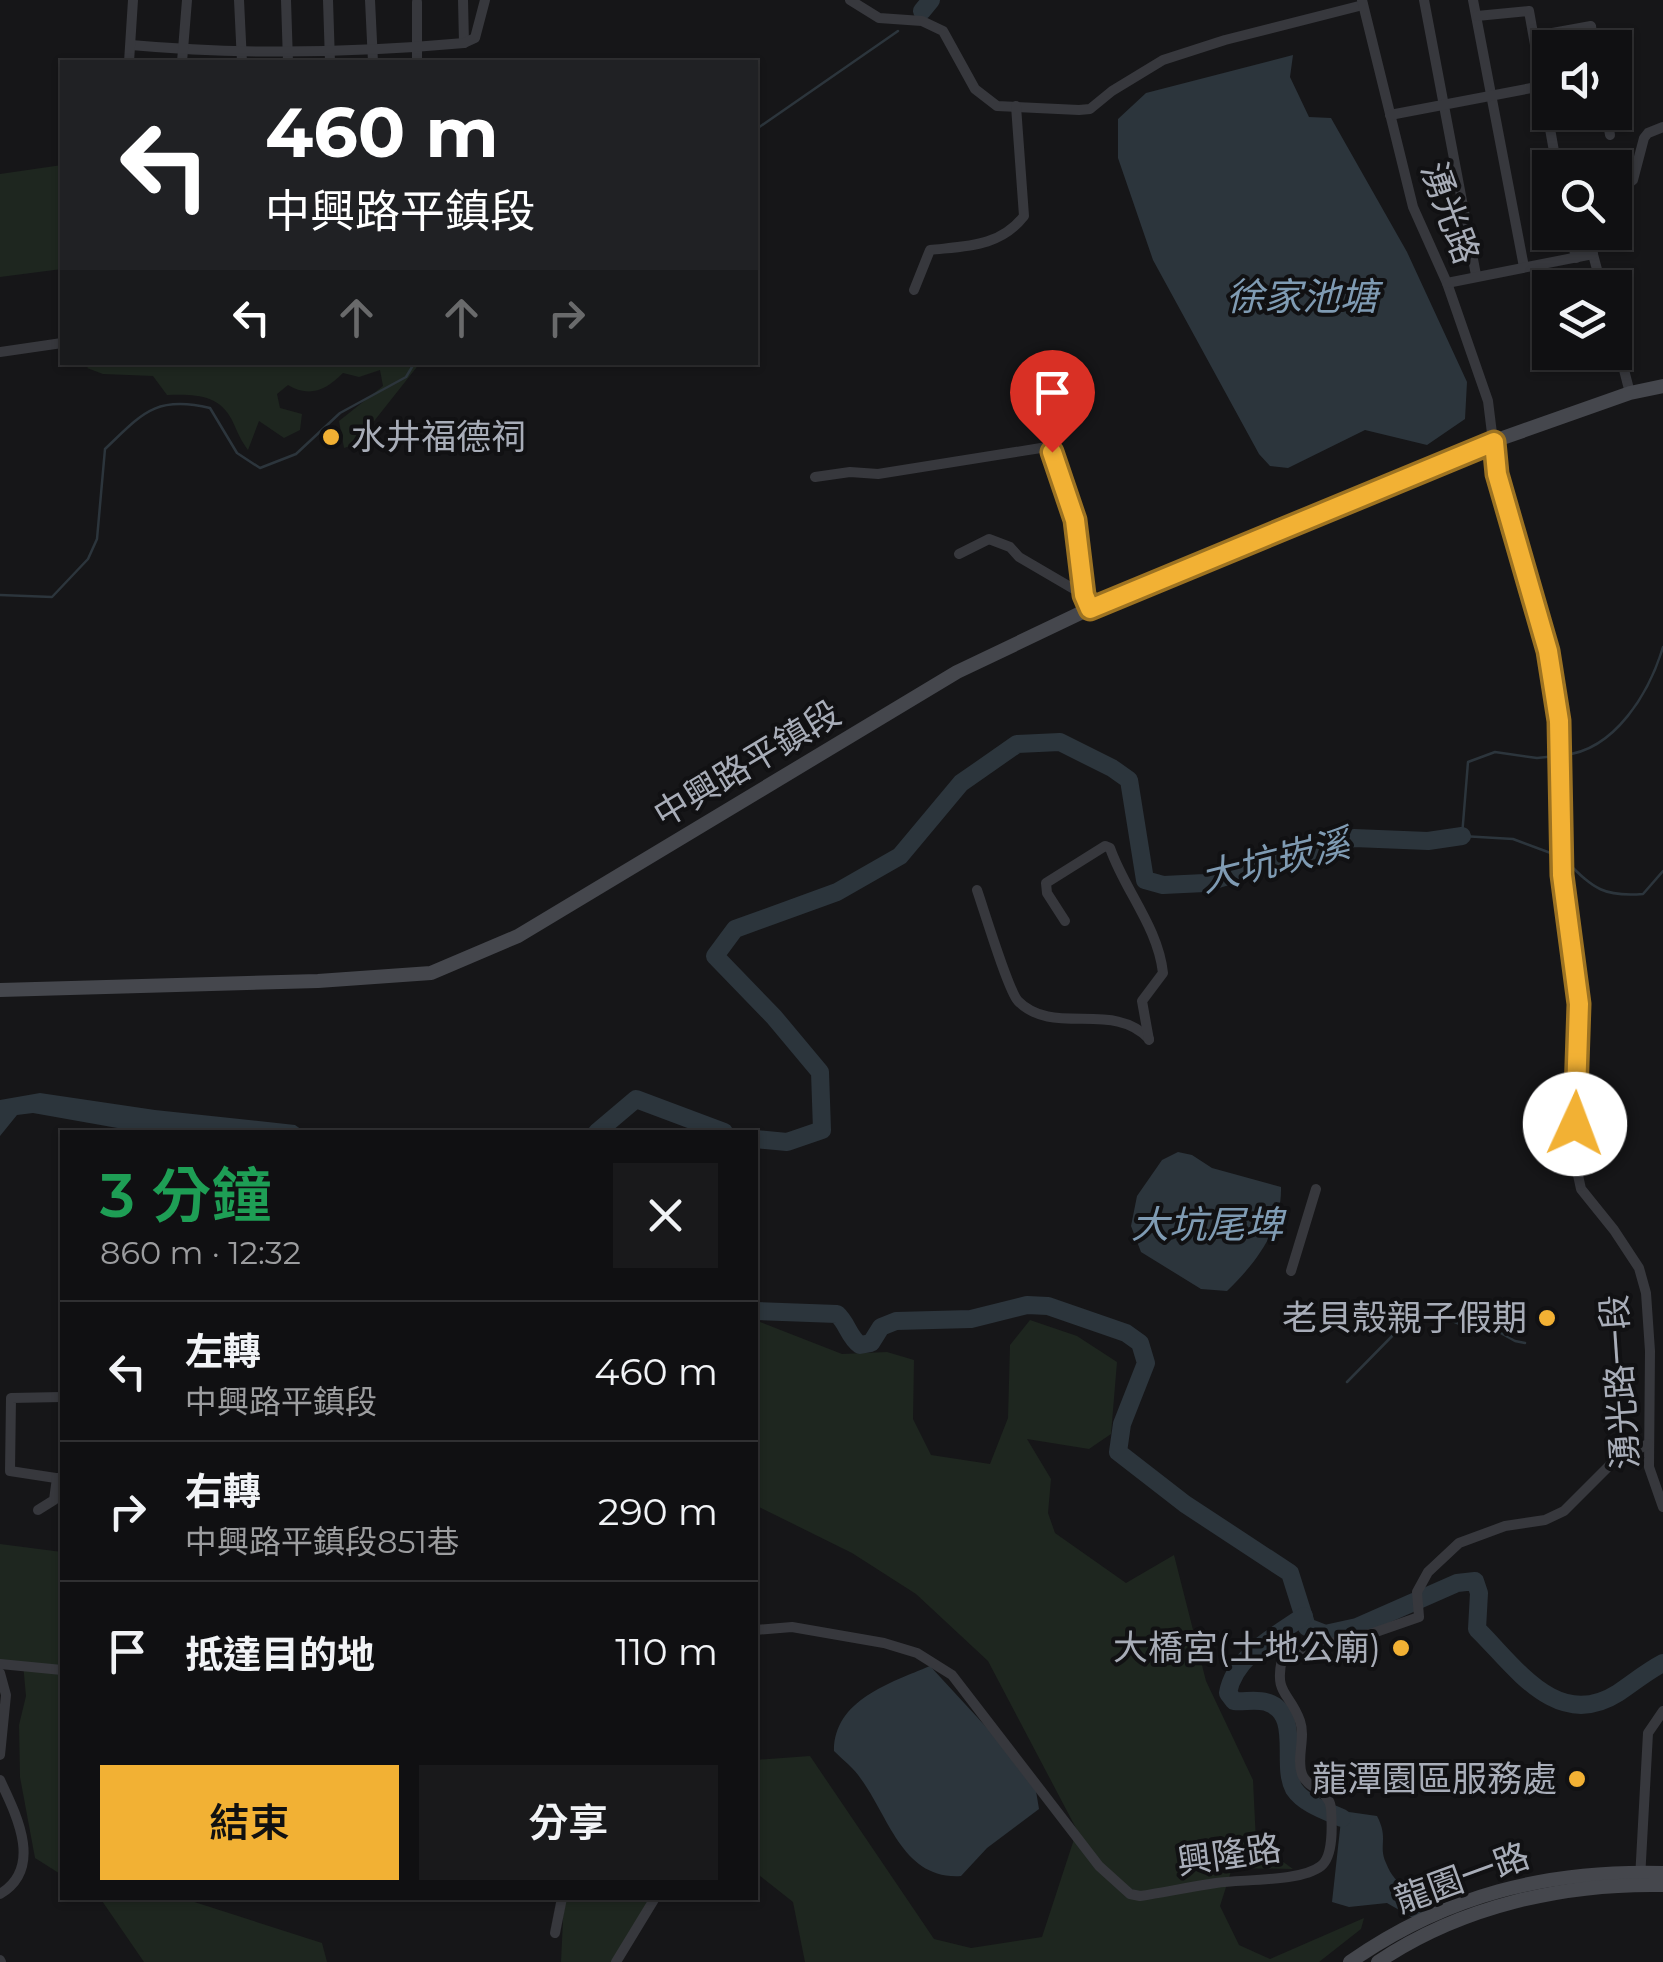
<!DOCTYPE html>
<html lang="zh-TW">
<head>
<meta charset="utf-8">
<style>
	:root { --surface:#101012; --page:#19191b; --text:#f1f3f6; --muted:#9c9d9f; --line:#303032; --accent:#f2b134 }
	body { margin:0; font-family:Montserrat,"Noto Sans TC",sans-serif; background:var(--page); color:var(--text); height:100vh; display:flex; flex-direction:column; font-size:38px; white-space:nowrap }
	* { box-sizing:border-box; margin:0 }
	p { font-size:32px; color:var(--muted) }
	.icon { flex:none; width:55px; height:55px; fill:none; stroke:currentColor; stroke-width:2; stroke-linecap:round; stroke-linejoin:round }
	.map { position:relative; flex:1; overflow:hidden }
	.drawer { position:absolute; left:60px; top:1130px; width:698px; height:770px; display:flex; flex-direction:column; background:var(--surface); border-radius:0px; box-shadow:0 2px 8px #0004,0 0 0 2px var(--line) }
	.drawer>* { flex:none }
	.top-card { position:absolute; left:60px; top:60px; width:698px; height:305px; border-radius:0px; box-shadow:0 2px 8px #0004,0 0 0 2px var(--line); background:#202124; color:#fff; overflow:hidden }
	.buttons { position:absolute; left:1532px; top:30px; display:grid; gap:20px }
	.buttons a { display:grid; place-items:center; width:100px; height:100px; border-radius:0px; background:var(--surface); box-shadow:0 2px 8px #0004,0 0 0 2px var(--line); font-size:50px }
	.pin { position:absolute; display:grid; place-items:center; width:85px; height:85px; color:#fff; margin:-102px -42px; border-radius:50% 50% 50% 0; rotate:-45deg; box-shadow:0 0 10px #0007 }
	.pin .icon { rotate:45deg }
	.me { position:absolute; width:110px; margin:-55px; rotate:2deg; stroke-linejoin:round; filter:drop-shadow(0 0 8px #0008) }
	.turn { display:flex; align-items:center; gap:35px; height:210px; padding:0 40px; font-size:45px }
	.turn .icon { width:130px; height:130px; stroke-width:2.5 }
	.turn b { display:block; font-size:70px; line-height:85px }
	.lanes { display:flex; align-items:center; height:95px; padding:0 40px; background:#0003; justify-content:center; gap:50px; direction:ltr }
	.lanes .off { opacity:.35 }
	.round { display:grid; place-items:center; flex:none; width:105px; height:105px; border-radius:0px; background:var(--page) }
	.headline { display:flex; align-items:center; justify-content:space-between; height:170px; padding:0 40px }
	h1 { font-size:60px; font-weight:600; line-height:75px; color:#1e9e55 }
	.action { display:flex; gap:20px; margin-top:auto; padding:20px 40px }
	.action a { flex:1; height:115px; border-radius:0px; background:var(--accent); color:#111; font-size:40px; font-weight:600; line-height:115px; text-align:center }
	.action a+a { background:var(--page); color:var(--text) }
	ul { padding:0; list-style:none }
	li { display:flex; align-items:center; gap:30px; height:140px; padding:0 40px; border-top:2px solid var(--line) }
	li div { flex:1 }
	li b { display:block; font-size:38px }
	li em { font-style:normal }
	.map>svg:first-child { display:block }
	.green { fill:#1e261f }
	.water { fill:#2c353c }
	.lines { fill:none; stroke-linecap:round; stroke-linejoin:round }
	.stream { stroke:#2c353c; stroke-width:2.5 }
	.river { stroke:#2c353c; stroke-width:18 }
	.street { stroke:#37383d; stroke-width:10 }
	.secondary { stroke:#45474d; stroke-width:14 }
	.route-casing { stroke:#9d7322; stroke-width:25 }
	.route { stroke:#f2b134; stroke-width:18 }
	.poi-dot { fill:#f2b134; stroke:#111113; stroke-width:4 }
	.labels { text-anchor:middle; stroke-width:8; stroke-linejoin:round; paint-order:stroke }
	.street-label { font-size:35px; fill:#a8adb8; stroke:#111113 }
	.poi-label { font-size:35px; fill:#a8adb8; stroke:#111113; text-anchor:end }
	.water-label { font-size:38px; font-style:italic; fill:#7f9bb3; stroke:#111113 }
</style>
</head>
<body>
<div class="map">
<svg width="1663" height="1962" viewBox="0 0 1663 1962">
	<rect width="100%" height="100%" fill="#161618"/>
	<g class="green">
		<path d="M 62,165 L 62,269 L 0,277 L 0,174 Z"/>
		<path d="M 94,362 L 420,362 L 420,363 L 356,444 L 344,448 L 339,421 L 383,386 L 380,370 L 359,377 L 343,373 C 326,390 310,398 288,385 L 277,394 L 280,408 L 302,414 L 300,430 L 284,438 L 259,421 L 248,450 C 241,441 237,431 232,420 C 219,394 194,394 167,395 L 153,376 L 103,374 L 87,368 Z"/>
		<path d="M 755,1320 L 842,1354 L 887,1352 L 914,1360 L 913,1419 L 931,1455 L 990,1464 L 1008,1418 L 1010,1345 L 1030,1320 L 1077,1336 L 1117,1362 L 1111,1434 L 1089,1449 L 1027,1439 L 1051,1479 L 1048,1513 L 1055,1533 L 1126,1583 L 1174,1555 L 1206,1681 L 1253,1780 L 1256,1842 L 1293,1869 L 1232,1868 L 1220,1906 L 1239,1945 L 1270,1959 L 1364,1918 L 1361,1929 L 1319,1962 L 805,1962 L 793,1902 L 755,1872 L 755,1760 L 810,1756 L 934,1939 L 971,1948 L 1042,1937 L 1077,1830 L 988,1661 L 916,1594 L 852,1553 L 755,1505 Z"/>
		<path d="M 0,1544 L 62,1552 L 62,1875 L 35,1858 L 20,1777 L 19,1725 L 26,1696 L 23,1663 L 0,1660 Z"/>
		<path d="M 100,1898 L 182,1898 L 322,1943 L 327,1962 L 144,1962 Z"/>
		<path d="M 564,1898 L 655,1898 L 612,1962 L 561,1962 Z"/>
	</g>
	<g class="water">
		<path d="M 1293,55 L 1290,77 L 1309,117 L 1331,118 L 1407,252 L 1467,382 L 1465,419 L 1427,445 L 1365,430 L 1288,468 L 1270,466 L 1259,454 L 1153,260 L 1118,158 L 1118,119 L 1146,93 Z"/>
		<path d="M 40,1093 L 155,1110 L 295,1125 L 305,1132 L 140,1132 L 33,1113 L 17,1115 L 0,1136 L 0,1100 Z"/>
		<path d="M 1178,1152 L 1192,1155 L 1212,1168 L 1281,1187 C 1282,1229 1256,1263 1227,1291 L 1201,1289 L 1141,1252 L 1131,1226 L 1137,1196 L 1162,1160 Z"/>
		<path d="M 930,1666 L 1034,1779 L 1039,1809 L 987,1848 L 961,1876 C 903,1880 889,1817 861,1779 C 854,1768 843,1760 834,1751 C 834,1700 890,1683 930,1666 Z"/>
		<path d="M 1342,1811 L 1377,1816 C 1389,1839 1378,1845 1386,1863 C 1396,1889 1415,1890 1430,1909 L 1413,1918 L 1387,1903 L 1349,1907 L 1332,1902 Z"/>
	</g>
	<g class="lines">
		<g class="stream">
			<path d="M 755,130 L 898,31"/>
			<path d="M 0,595 L 52,597 L 88,559 L 97,539 L 105,449 C 142,414 155,395 210,408 L 237,453 L 260,468 L 296,454 L 340,413 L 406,377 L 415,362"/>
			<path d="M 1564,755 C 1615,750 1649,693 1663,647"/>
			<path d="M 1556,756 L 1537,758 L 1495,752 L 1468,762 L 1462,836 L 1513,839 L 1556,855"/>
			<path d="M 1567,862 C 1594,889 1604,897 1643,894 L 1663,871"/>
			<path d="M 1347,1382 L 1400,1328 C 1422,1317 1447,1313 1467,1329 L 1490,1327 L 1515,1341 L 1525,1343"/>
		</g>
		<g class="river">
			<path d="M 922,11 L 931,0"/>
			<path d="M 597,1132 L 636,1099 L 724,1132"/>
			<path d="M 755,1139 L 787,1142 L 822,1130 L 820,1072 L 774,1017 L 715,956 L 735,929 L 837,892 L 900,856 L 961,783 L 1017,744 L 1060,742 L 1112,768 L 1129,780 L 1145,880 L 1163,885 L 1205,883 L 1354,838 L 1428,841 L 1462,836"/>
			<path d="M 755,1311 L 837,1314 C 848,1324 848,1336 860,1345 L 871,1343 L 881,1327 L 896,1321 L 971,1319 L 1027,1305 L 1048,1306 L 1126,1333 L 1140,1343 L 1146,1363 L 1122,1424 L 1118,1452 L 1185,1504 L 1290,1573 L 1307,1627 L 1325,1634 L 1357,1627 L 1457,1583 L 1475,1581 L 1479,1593 L 1477,1629 C 1515,1666 1557,1732 1618,1693 C 1633,1683 1646,1672 1663,1663"/>
			<path d="M 1304,1616 C 1275,1636 1234,1657 1228,1693 L 1234,1701 C 1244,1702 1256,1699 1266,1702 C 1303,1713 1280,1764 1294,1789 C 1304,1804 1326,1811 1342,1818"/>
		</g>
		<g class="street">
			<path d="M 239,0 L 242,62"/>
			<path d="M 286,0 L 288,62"/>
			<path d="M 328,0 L 330,62"/>
			<path d="M 370,0 L 373,62"/>
			<path d="M 463,0 L 464,43"/>
			<path d="M 850,0 L 879,18 L 922,21 L 943,31 L 975,89 L 997,106 L 1079,110 L 1090,109 L 1112,91 L 1163,60 L 1225,40 L 1363,5"/>
			<path d="M 1362,0 L 1413,207 L 1447,283 L 1488,401 L 1497,474 L 1548,651 L 1559,721 L 1562,875 L 1579,1004 L 1573,1152 L 1581,1189 L 1614,1230 L 1639,1268 L 1646,1293 L 1650,1351 L 1649,1467 L 1663,1507"/>
			<path d="M 1424,0 L 1476,275"/>
			<path d="M 1473,0 L 1524,267"/>
			<path d="M 417,2 L 417,62"/>
			<path d="M 1477,16 L 1529,11 L 1557,168"/>
			<path d="M 1536,36 L 1591,26 L 1594,48"/>
			<path d="M 131,45 C 241,55 354,53 464,43 L 475,38 L 485,0"/>
			<path d="M 129,62 L 133,0"/>
			<path d="M 182,62 L 187,0"/>
			<path d="M 1606,112 L 1610,135"/>
			<path d="M 1390,115 L 1542,86"/>
			<path d="M 1615,195 L 1633,180 L 1644,138 L 1648,133 L 1663,127"/>
			<path d="M 1570,232 L 1576,258"/>
			<path d="M 1587,232 L 1602,288"/>
			<path d="M 1447,283 L 1593,254"/>
			<path d="M 914,290 L 930,250 C 966,246 1000,247 1024,216 L 1016,106"/>
			<path d="M 1615,335 L 1630,393"/>
			<path d="M 0,352 L 62,343"/>
			<path d="M 815,477 L 850,472 L 878,474 L 1047,447 L 1052,452 L 1075,519 L 1084,595 L 1089,609"/>
			<path d="M 959,554 L 989,539 L 1010,547 L 1019,557 L 1084,595"/>
			<path d="M 977,890 C 984,910 1008,990 1018,1001 C 1053,1037 1114,1000 1149,1039"/>
			<path d="M 1065,921 L 1047,893 L 1046,883 L 1105,846 L 1110,848 C 1125,891 1158,927 1163,973 L 1142,1001 L 1149,1040"/>
			<path d="M 1291,1271 L 1316,1189"/>
			<path d="M 62,1397 L 11,1398 L 10,1471 L 62,1479"/>
			<path d="M 38,1510 L 54,1500 L 57,1478"/>
			<path d="M 755,1630 L 792,1627 L 884,1643 L 917,1653 L 952,1675 L 1099,1866 L 1130,1894 L 1140,1896 C 1165,1892 1190,1887 1216,1883 C 1242,1879 1301,1882 1321,1866 C 1334,1856 1332,1823 1331,1808 C 1329,1790 1307,1789 1302,1774 C 1296,1758 1306,1738 1300,1721 C 1290,1692 1274,1695 1282,1659 L 1299,1650 L 1373,1633 L 1419,1617 L 1417,1592 L 1428,1572 L 1459,1543 L 1505,1526 L 1545,1520 L 1564,1511 L 1612,1463 L 1648,1444"/>
			<path d="M 0,1664 L 62,1670"/>
			<path d="M 0,1673 L 6,1695 L 0,1755"/>
			<path d="M 0,1780 C 16,1814 44,1868 0,1894"/>
			<path d="M 1640,1879 L 1648,1733 L 1663,1711"/>
			<path d="M 555,1933 L 562,1898"/>
			<path d="M 0,1960 L 1,1962"/>
			<path d="M 616,1962 L 655,1898"/>
		</g>
		<g class="secondary">
			<path d="M 0,990 L 318,981 L 431,973 L 518,936 L 957,672 L 1089,609 L 1494,441 L 1630,393 L 1663,386"/>
			<path d="M 1350,1962 C 1446,1895 1546,1870 1663,1873"/>
			<path d="M 1378,1962 C 1461,1906 1564,1883 1663,1885"/>
		</g>
	</g>
	<g class="lines">
		<g class="route-casing">
			<path id="route" d="M 1052,452 L 1075,520 L 1084,595 L 1090,609 L 1494,442 L 1497,474 L 1548,651 L 1559,721 L 1562,875 L 1579,1004 L 1575,1124"/>
		</g>
		<use href="#route" class="route"/>
	</g>
	<g class="poi-dot">
		<circle cx="331" cy="437" r="10"/>
		<circle cx="1547" cy="1318" r="10"/>
		<circle cx="1401" cy="1648" r="10"/>
		<circle cx="1577" cy="1779" r="10"/>
	</g>
	<g class="labels">
		<g class="street-label">
			<text transform="translate(1450 213) rotate(70)" y="12">湧光路</text>
			<text transform="translate(747 764) rotate(-31)" y="12">中興路平鎮段</text>
			<text transform="translate(1620 1382) rotate(-94)" y="12">湧光路一段</text>
			<text transform="translate(1229 1855) rotate(-8)" y="12">興隆路</text>
			<text transform="translate(1462 1878) rotate(-20)" y="12">龍園一路</text>
		</g>
		<g class="poi-label">
			<text x="351" y="449" text-anchor="start">水井福德祠</text>
			<text x="1527" y="1330">老貝殼親子假期</text>
			<text x="1381" y="1660">大橋宮(土地公廟)</text>
			<text x="1557" y="1791">龍潭園區服務處</text>
		</g>
		<g class="water-label">
			<text x="1302" y="310">徐家池塘</text>
			<text transform="translate(1275 861) rotate(-14)" y="13">大坑崁溪</text>
			<text x="1207" y="1238">大坑尾埤</text>
		</g>
	</g>
</svg>
<div class="buttons">
<a><svg class="icon" aria-label="sound" viewBox="0 0 24 24"><path d="M4 9h4l5-4v14l-5-4H4zM17 9q2 3 0 6"/></svg></a>
<a><svg class="icon" aria-label="search" viewBox="0 0 24 24"><circle cx="10" cy="10" r="6"/><path d="M15 15l6 6"/></svg></a>
<a><svg class="icon" aria-label="layers" viewBox="0 0 24 24"><path d="M12 4l9 5-9 5-9-5zM3 14l9 5 9-5"/></svg></a>
</div>
<div class="pin" style="left:1052px;top:452px;background:#d93025"><svg class="icon" aria-label="arrive" viewBox="0 0 24 24"><path d="M6 21V4h12l-3 4 3 4H6"/></svg></div>
<svg class="me" style="left:1575px;top:1124px" viewBox="-20 -20 40 40"><circle r="19" fill="#fff"/><path d="M0-13L10 11 0 6-10 11z" fill="#f2b134"/></svg>
<div class="top-card">
<div class="turn"><svg class="icon" aria-label="left" viewBox="0 0 24 24"><path d="M17 20v-9H6M10 6l-5 5 5 5"/></svg><div><b>460 m</b>中興路平鎮段</div></div>
<div class="lanes"><svg class="icon" aria-label="left" viewBox="0 0 24 24"><path d="M17 20v-9H6M10 6l-5 5 5 5"/></svg><svg class="icon off" aria-label="ahead" viewBox="0 0 24 24"><path d="M12 20V5M6 11l6-6 6 6"/></svg><svg class="icon off" aria-label="ahead" viewBox="0 0 24 24"><path d="M12 20V5M6 11l6-6 6 6"/></svg><svg class="icon off" aria-label="right" viewBox="0 0 24 24"><path d="M7 20v-9h11M14 6l5 5-5 5"/></svg></div>
</div>
<section class="drawer">
<div class="headline"><div><h1>3 分鐘</h1><p>860 m · 12:32</p></div><a class="round"><svg class="icon" aria-label="close" viewBox="0 0 24 24"><path d="M6 6l12 12M18 6L6 18"/></svg></a></div>
<ul>
<li><svg class="icon" aria-label="left" viewBox="0 0 24 24"><path d="M17 20v-9H6M10 6l-5 5 5 5"/></svg><div><b>左轉</b><p>中興路平鎮段</p></div><em>460 m</em></li>
<li><svg class="icon" aria-label="right" viewBox="0 0 24 24"><path d="M7 20v-9h11M14 6l5 5-5 5"/></svg><div><b>右轉</b><p>中興路平鎮段851巷</p></div><em>290 m</em></li>
<li><svg class="icon" aria-label="arrive" viewBox="0 0 24 24"><path d="M6 21V4h12l-3 4 3 4H6"/></svg><div><b>抵達目的地</b></div><em>110 m</em></li>
</ul>
<div class="action"><a>結束</a><a>分享</a></div>
</section>
</div>
</body>
</html>
